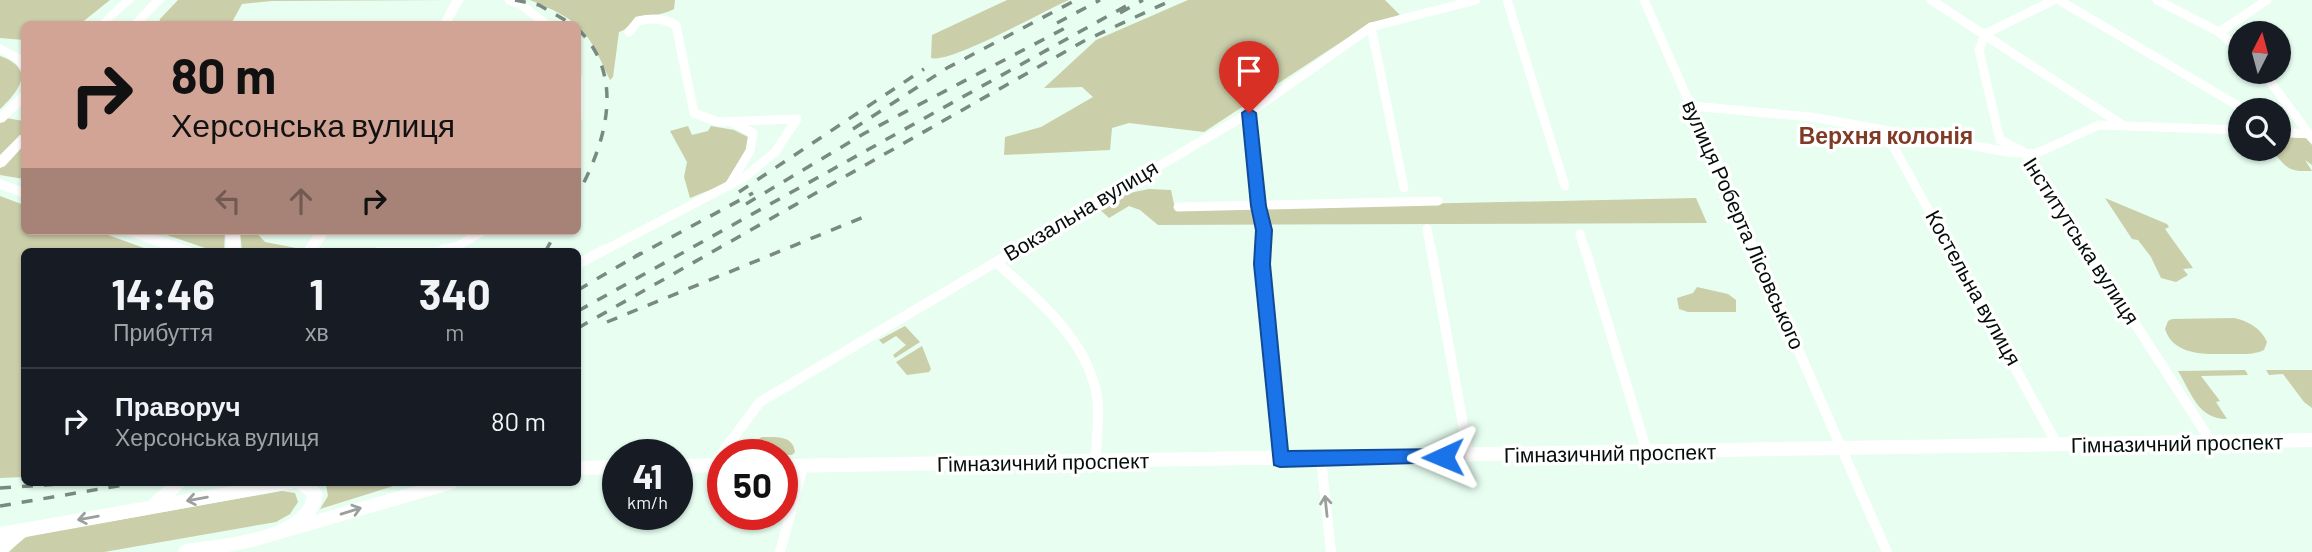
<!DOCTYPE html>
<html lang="uk">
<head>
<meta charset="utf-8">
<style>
	:root { --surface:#171b24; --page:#242831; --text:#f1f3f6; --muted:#9ea1a6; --line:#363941 }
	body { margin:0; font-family:Barlow,sans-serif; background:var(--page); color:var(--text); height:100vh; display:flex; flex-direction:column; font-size:26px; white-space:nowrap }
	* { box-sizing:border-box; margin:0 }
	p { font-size:23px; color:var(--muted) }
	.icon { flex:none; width:38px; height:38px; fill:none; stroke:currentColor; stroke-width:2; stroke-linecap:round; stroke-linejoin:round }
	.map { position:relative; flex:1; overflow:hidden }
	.sheet { position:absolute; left:21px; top:248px; width:560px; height:238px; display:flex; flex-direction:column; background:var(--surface); border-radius:10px; box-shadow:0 2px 5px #0004 }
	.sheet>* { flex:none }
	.guide { position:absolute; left:21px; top:21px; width:560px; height:214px; border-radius:10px; box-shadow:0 2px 5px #0004; background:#d1a495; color:#111; overflow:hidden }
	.needle { width:46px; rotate:6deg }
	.controls { position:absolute; left:2228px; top:21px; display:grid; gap:14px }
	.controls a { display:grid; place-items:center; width:63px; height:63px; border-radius:50%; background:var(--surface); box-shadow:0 2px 5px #0004; font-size:35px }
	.speed { position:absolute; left:602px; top:439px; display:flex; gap:14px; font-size:35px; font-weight:700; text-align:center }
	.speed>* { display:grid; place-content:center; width:91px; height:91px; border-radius:50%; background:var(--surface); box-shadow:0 2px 5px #0004; line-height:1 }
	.speed small { font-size:18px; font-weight:400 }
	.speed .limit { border:10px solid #d22; background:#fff; color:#111 }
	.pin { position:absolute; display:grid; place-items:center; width:60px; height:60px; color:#fff; margin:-72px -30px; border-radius:50% 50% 50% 0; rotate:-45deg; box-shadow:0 0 7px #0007 }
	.pin .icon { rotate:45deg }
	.me { position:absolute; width:77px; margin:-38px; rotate:269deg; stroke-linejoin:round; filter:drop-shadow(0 0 5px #0008) }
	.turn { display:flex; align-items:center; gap:24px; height:147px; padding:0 35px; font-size:32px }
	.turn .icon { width:91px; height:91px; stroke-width:2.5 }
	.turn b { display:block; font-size:49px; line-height:60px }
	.lanes { display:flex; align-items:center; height:66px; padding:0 35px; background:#0003; justify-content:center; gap:35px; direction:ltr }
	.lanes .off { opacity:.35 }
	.eta { display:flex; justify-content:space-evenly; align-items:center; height:119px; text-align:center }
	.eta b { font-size:42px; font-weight:700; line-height:49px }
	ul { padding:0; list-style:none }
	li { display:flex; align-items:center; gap:21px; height:105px; padding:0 35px; border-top:2px solid var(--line) }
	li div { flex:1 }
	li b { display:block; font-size:26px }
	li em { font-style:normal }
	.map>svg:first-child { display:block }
	.green { fill:#cacea9 }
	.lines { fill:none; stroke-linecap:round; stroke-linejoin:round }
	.street-far1 { stroke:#fff; stroke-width:9 }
	.street { stroke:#fff; stroke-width:10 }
	.secondary { fill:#fff; fill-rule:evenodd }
	.rail { stroke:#7a8a81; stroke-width:3.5; stroke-dasharray:11 11; stroke-linecap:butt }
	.oneway { stroke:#9b9f9d }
	.route { fill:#1a73e8; stroke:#114b97; stroke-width:2 }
	.labels { text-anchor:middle; stroke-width:7; stroke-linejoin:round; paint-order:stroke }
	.street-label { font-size:21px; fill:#050e0a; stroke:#fff }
	.neighbourhood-label { font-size:23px; font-weight:bold; fill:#7f3b25; stroke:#fff }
</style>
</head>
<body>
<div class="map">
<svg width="2312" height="552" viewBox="0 0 2312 552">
	<rect width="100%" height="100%" fill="#e7fef1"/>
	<g class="green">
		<path d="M 0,0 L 110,0 L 80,24 L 24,24 L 24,40 L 0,38 Z"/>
		<path d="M 178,0 L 450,0 L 272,1 L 242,4 L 231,24 L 159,24 L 160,19 Z"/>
		<path d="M 530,0 L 675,0 L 674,9 C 663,15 651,15 639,19 C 631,22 628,29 619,32 L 613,77 L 610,80 C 587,29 581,21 530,0 Z"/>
		<path d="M 1007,0 L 1069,0 C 1043,11 951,64 931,58 L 932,35 Z"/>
		<path d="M 1188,0 L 1385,0 L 1400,15 L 1364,27 L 1204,132 L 1129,123 L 1112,128 L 1110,150 L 1004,155 L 1005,137 L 1041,127 L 1093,97 L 1082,87 L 1044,88 L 1096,40 Z"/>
		<path d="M 0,56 C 36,69 20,90 0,109 Z"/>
		<path d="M 0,117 L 24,121 L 24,179 L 0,175 Z"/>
		<path d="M 688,126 L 692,135 L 708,131 L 711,126 L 734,130 L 748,137 L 748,146 L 727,183 L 690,198 L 684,177 L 687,162 L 670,131 Z"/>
		<path d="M 2279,137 L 2306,138 L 2312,145 L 2312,165 L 2305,160 L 2312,171 C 2287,172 2286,167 2271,149 L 2278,149 Z"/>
		<path d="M 1149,189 L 1171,190 L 1175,209 L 1696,198 L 1707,223 L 1158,225 L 1140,210 L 1129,206 L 1109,218 L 1095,205 L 1113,191 L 1129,193 Z"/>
		<path d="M 0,196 L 24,205 L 24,231 L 97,231 L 155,252 L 24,252 L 24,477 L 0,478 Z"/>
		<path d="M 2105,198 L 2167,224 L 2169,227 L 2165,229 L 2193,268 L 2183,269 L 2188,275 L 2176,282 L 2161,278 L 2151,257 L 2138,240 L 2132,239 Z"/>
		<path d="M 155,231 L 225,231 L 224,252 L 217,252 Z"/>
		<path d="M 240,231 L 255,231 L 265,242 L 296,248 L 298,251 L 242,252 Z"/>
		<path d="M 1697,287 L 1728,294 L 1736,300 L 1736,312 L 1688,312 L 1679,309 L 1677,298 L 1693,293 Z"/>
		<path d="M 2234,318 C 2248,321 2261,328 2267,342 L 2264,350 C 2254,355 2242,354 2231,354 C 2208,354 2174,357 2165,329 L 2168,321 L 2172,319 Z"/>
		<path d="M 905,326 L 920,342 L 895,358 L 893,355 L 906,345 L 896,336 L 883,344 L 879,340 Z"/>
		<path d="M 922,346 L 931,369 L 929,372 L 907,375 L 896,362 Z"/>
		<path d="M 2245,370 L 2248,375 L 2201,376 L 2220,401 L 2216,402 L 2227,419 C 2198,419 2192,394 2178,371 Z"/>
		<path d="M 2266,370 L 2312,370 L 2312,408 L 2304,402 L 2283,374 L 2269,375 Z"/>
		<path d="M 762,437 C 776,437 793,435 795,452 L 792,455 L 753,454 L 751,444 Z"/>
		<path d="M 360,483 L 403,483 L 320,509 L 328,496 L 326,485 Z"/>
		<path d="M 282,491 L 295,493 L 298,502 L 290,514 L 276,522 L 104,552 L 9,552 L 25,537 L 33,535 Z"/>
	</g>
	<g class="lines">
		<g class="street-far1">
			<path d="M 509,0 L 520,4 L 546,24"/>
			<path d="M 1507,0 L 1565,186"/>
			<path d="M 1644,0 L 1755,251"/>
			<path d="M 1931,0 L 2121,124"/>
			<path d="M 2054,0 L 1985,34 L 1979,50 L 2000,140 L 2024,152 L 2088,251"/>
			<path d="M 2059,0 L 2245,110"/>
			<path d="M 2157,0 L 2219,32 L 2240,51"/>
			<path d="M 1371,27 L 1404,188"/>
			<path d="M 2219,32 L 2267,0"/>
			<path d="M 2263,72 L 2312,138"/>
			<path d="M 578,78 L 578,117"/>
			<path d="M 1692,106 L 1811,117 L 2008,152 L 2035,154 L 2099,125 L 2240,130"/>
			<path d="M 1249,113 L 1258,206 L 1264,231 L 1263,251"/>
			<path d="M 1885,131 L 1951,251"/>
			<path d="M 2278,132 L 2311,134"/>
			<path d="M 730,184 L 750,151 L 753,133 L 733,123"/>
			<path d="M 1178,207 L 1438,201"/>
			<path d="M 1427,229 L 1431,251"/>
			<path d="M 1580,234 L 1585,251"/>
			<path d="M 439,251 L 458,246 L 483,231"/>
			<path d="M 603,251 L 745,177 L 775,152 L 797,119 L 718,122 L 694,113 L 676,25 C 663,18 652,18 638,21 L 629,32"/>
			<path d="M 1015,251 L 1249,113 L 1371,27 L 1476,0"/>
		</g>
		<g class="street">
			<path d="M 1263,249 L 1280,459"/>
			<path d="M 1431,249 L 1469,457"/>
			<path d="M 1585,249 L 1647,452"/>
			<path d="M 1754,249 L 1887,552"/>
			<path d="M 1950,249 L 2058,446"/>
			<path d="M 2087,249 L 2212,443"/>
			<path d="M 379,252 L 436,252 L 445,249"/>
			<path d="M 996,262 C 1034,296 1082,335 1095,387 C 1101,410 1096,438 1096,462"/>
			<path d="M 578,264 L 606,249"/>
			<path d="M 1321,459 L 1331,552"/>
			<path d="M 713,465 L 760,402 L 1018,249"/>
			<path d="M 780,552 L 803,467"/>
		</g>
		<g class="secondary">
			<path d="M 122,0 L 135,0 L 108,24 L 97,24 Z"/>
			<path d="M 152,0 L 165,0 L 141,24 L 130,24 Z"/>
			<path d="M 452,0 L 464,0 L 450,24 L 440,24 Z"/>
			<path d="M 0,44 L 23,56 L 24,70 L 20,69 L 15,62 L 0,53 Z"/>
			<path d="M 24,92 L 24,103 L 4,122 L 0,123 L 0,112 L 20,93 Z"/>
			<path d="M 24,134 L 24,145 L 5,166 L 0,168 L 0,155 L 20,135 Z"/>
			<path d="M 0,179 L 24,188 L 24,198 L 0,189 Z"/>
			<path d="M 125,231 L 146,231 L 193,248 L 195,252 L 173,252 L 127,235 Z"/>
			<rect x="226" y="231" width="14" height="21"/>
			<path d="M 316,231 L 330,231 L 316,252 L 302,252 Z"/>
			<path d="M 2312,433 L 2312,447 L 782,473 L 782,459 Z"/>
			<path d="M 723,458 L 723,472 L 677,473 L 677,459 Z"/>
			<path d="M 618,460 L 618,474 L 578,475 L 578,461 Z"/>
			<path d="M 168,483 L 187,483 L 175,496 L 251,483 L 314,483 L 323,493 L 321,503 L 315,515 L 426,483 L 458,483 L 456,488 L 450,490 L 253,547 L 228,552 L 178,552 L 180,547 L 186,544 C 217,539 300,534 307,496 L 296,488 L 26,537 L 7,552 L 0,552 L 0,527 L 148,501 Z"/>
		</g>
		<g class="rail">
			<path d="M 515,0 L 539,5 L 572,24"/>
			<path d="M 1120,13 L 1143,0"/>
			<path d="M 1057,23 L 1100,0"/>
			<path d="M 578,29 C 626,76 606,142 578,194"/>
			<path d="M 853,129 L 947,68 L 1076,0"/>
			<path d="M 739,192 L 924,69"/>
			<path d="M 746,204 L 865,133 L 1071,25"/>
			<path d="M 545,252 L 557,231"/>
			<path d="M 633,258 L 753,193"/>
			<path d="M 578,290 L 641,253"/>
			<path d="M 578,311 L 1126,6"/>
			<path d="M 607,322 L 871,214"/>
			<path d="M 578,328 L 1084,41 L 1172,0"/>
			<path d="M 0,488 L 71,483"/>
			<path d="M 0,506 L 135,483"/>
		</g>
	</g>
	<defs><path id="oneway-shaft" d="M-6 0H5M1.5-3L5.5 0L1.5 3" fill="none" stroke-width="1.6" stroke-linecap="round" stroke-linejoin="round" transform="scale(1.75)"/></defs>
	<g class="oneway">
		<use href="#oneway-shaft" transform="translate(197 499) rotate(170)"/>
		<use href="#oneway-shaft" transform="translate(1326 506) rotate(-96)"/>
		<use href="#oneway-shaft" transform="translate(351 511) rotate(-17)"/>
		<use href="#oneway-shaft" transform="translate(88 518) rotate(170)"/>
	</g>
	<path class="route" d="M 1249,108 L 1256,113 L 1266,206 L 1272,230 L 1270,264 L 1288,451 L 1443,449 L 1450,452 L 1452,457 L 1450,462 L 1280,467 L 1274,465 L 1254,264 L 1256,230 L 1251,206 L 1242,113 Z"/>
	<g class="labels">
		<g class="street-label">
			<text transform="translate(1081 211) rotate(-31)" y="7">Вокзальна вулиця</text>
			<text transform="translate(1743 225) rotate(66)" y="7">вулиця Роберта Лісовського</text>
			<text transform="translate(2081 241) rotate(57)" y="7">Інститутська вулиця</text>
			<text transform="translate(1973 288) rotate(61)" y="7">Костельна вулиця</text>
			<text transform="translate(2177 444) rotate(-1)" y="7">Гімназичний проспект</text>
			<text transform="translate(1610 454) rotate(-1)" y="7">Гімназичний проспект</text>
			<text transform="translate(1043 463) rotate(-1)" y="7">Гімназичний проспект</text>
		</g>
		<g class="neighbourhood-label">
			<text x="1886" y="144">Верхня колонія</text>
		</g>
	</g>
</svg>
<div class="controls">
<a><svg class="needle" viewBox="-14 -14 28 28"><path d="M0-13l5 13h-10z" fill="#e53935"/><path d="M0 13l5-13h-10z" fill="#9ea1a6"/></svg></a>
<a><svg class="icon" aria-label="search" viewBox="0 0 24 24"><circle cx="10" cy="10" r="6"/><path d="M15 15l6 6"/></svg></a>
</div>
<div class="speed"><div>41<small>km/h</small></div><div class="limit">50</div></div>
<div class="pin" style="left:1249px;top:113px;background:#d93025"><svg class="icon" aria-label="arrive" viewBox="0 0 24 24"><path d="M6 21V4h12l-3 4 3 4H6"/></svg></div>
<svg class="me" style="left:1443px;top:457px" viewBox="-20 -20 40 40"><path d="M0-17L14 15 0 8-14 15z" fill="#1a73e8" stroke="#fff" stroke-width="4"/></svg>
<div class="guide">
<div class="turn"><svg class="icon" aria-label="right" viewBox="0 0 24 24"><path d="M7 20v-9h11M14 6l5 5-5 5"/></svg><div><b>80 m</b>Херсонська вулиця</div></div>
<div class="lanes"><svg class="icon off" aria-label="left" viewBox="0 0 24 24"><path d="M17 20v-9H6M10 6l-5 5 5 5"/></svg><svg class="icon off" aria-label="ahead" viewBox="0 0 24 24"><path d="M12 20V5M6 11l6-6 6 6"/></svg><svg class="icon" aria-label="right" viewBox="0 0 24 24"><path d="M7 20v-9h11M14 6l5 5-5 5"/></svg></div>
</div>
<section class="sheet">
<div class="eta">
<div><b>14:46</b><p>Прибуття</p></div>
<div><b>1</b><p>хв</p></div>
<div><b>340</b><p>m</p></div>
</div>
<ul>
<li><svg class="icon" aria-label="right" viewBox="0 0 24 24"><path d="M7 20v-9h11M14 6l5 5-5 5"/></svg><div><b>Праворуч</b><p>Херсонська вулиця</p></div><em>80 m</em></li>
</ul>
</section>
</div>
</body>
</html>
